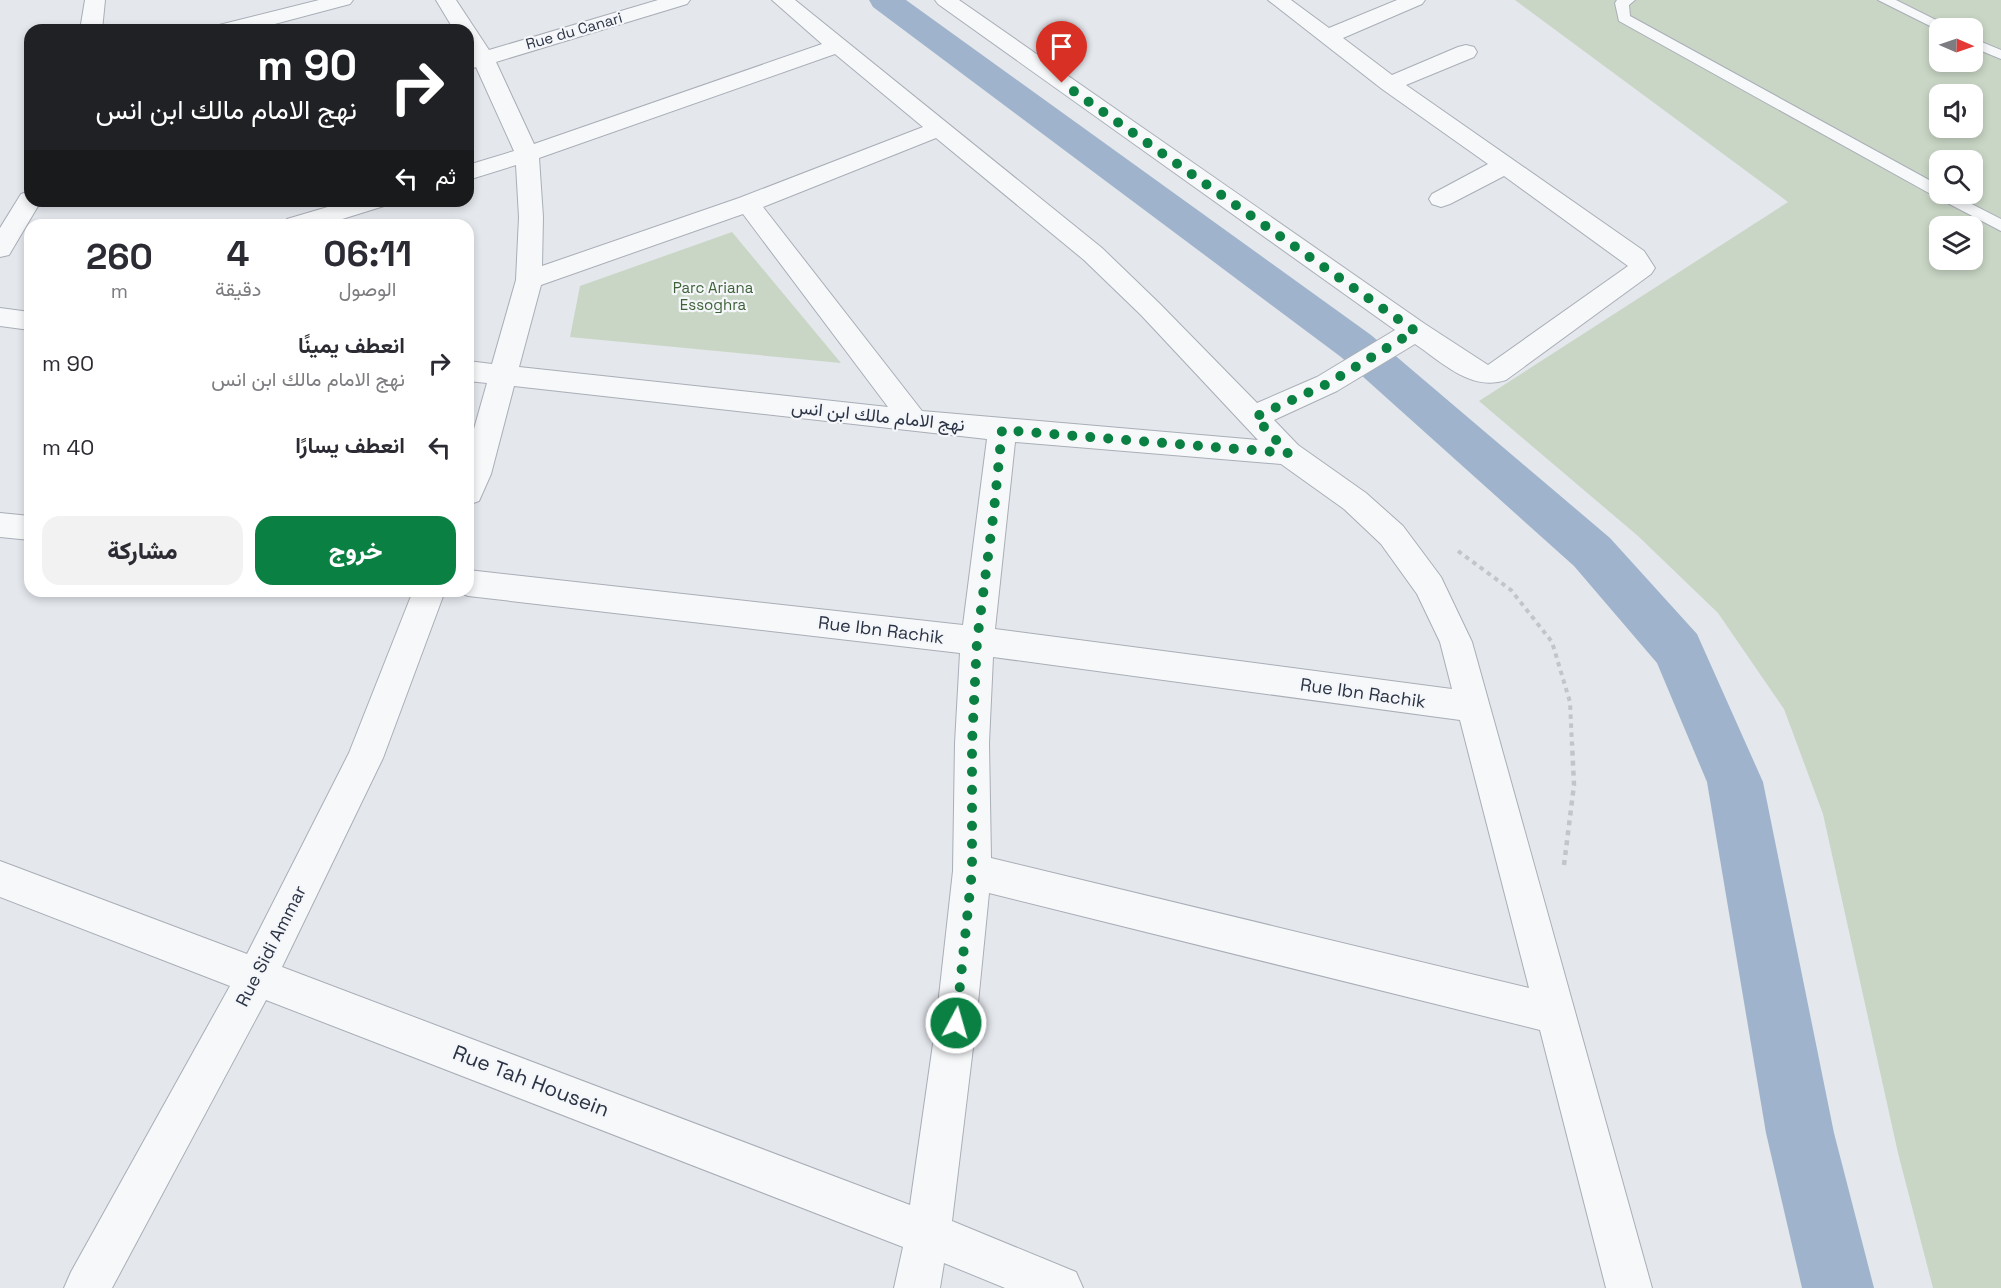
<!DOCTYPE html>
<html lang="ar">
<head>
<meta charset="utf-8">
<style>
	:root { --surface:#fff; --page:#f2f2f3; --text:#2b2b33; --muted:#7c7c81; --accent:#0b8043 }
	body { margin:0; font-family:"Space Grotesk",Vazirmatn,sans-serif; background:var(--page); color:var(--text); direction:rtl; height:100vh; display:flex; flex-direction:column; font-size:22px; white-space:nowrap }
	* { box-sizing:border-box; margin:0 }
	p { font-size:20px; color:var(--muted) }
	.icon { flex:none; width:33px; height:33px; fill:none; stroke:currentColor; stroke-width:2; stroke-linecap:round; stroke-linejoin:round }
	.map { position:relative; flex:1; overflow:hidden; direction:ltr }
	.panel { position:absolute; left:24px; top:219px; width:450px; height:378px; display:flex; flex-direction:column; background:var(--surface); border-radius:18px; box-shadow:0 3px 9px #0003; direction:rtl }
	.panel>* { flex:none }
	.hud { position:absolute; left:24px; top:24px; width:450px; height:183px; border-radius:18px; box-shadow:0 3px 9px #0003; direction:rtl; background:#202124; color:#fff; overflow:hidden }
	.needle { width:39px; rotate:92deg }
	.tools { position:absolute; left:1929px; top:18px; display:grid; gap:12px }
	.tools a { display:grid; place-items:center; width:54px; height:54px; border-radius:12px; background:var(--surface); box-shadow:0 3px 9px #0003; font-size:30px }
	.pin { position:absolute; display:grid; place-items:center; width:51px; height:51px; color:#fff; margin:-62px -26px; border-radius:50% 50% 50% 0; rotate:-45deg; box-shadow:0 0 6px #0007 }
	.pin .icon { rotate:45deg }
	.me { position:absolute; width:66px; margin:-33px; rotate:6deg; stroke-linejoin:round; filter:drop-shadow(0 0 4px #0008) }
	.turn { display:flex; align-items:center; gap:21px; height:126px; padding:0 18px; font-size:27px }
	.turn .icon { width:78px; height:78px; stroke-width:2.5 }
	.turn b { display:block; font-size:42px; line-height:51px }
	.then { display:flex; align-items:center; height:57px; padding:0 18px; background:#0003; gap:12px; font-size:22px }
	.eta { display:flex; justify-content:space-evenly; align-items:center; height:102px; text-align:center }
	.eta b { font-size:36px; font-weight:800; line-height:42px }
	.cta { display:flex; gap:12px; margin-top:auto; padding:12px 18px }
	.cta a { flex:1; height:69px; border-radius:18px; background:var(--accent); color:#fff; font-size:24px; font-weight:800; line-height:69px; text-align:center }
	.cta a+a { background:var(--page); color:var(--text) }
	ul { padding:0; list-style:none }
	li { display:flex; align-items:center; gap:18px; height:84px; padding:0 18px }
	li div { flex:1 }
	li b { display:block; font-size:22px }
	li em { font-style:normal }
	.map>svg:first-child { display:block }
	.green { fill:#c9d6c5; fill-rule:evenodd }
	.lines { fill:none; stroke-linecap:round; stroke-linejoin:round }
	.canal { fill:#9fb4cc; fill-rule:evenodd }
	.lane-casing { stroke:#a9aeb7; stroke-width:2 }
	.street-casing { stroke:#a9aeb7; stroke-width:2 }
	.path-far1 { stroke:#c2c5cb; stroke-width:4; stroke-dasharray:4.5 4.5; stroke-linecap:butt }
	.path { stroke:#c2c5cb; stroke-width:4.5; stroke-dasharray:5 5; stroke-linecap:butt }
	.lane { fill:#f7f8fa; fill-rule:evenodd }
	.street { fill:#f7f8fa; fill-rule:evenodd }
	.route { stroke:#0b8043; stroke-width:10; stroke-dasharray:0 18 }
	.labels { text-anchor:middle; stroke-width:4.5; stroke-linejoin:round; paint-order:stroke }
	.far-street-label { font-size:15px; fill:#2b3445; stroke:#f4f6f9 }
	.far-park-label { font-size:15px; fill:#3f6138; stroke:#f4f6f9 }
	.street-label { font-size:18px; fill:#2b3445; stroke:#f4f6f9 }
	.near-street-label { font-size:21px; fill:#2b3445; stroke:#f4f6f9 }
</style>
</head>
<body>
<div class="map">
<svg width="2001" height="1288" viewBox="0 0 2001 1288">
	<rect width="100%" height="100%" fill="#e4e7ec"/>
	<g class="green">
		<path d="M 1515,0 L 2001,0 L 2001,1288 L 1933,1288 L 1898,1153 L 1823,814 L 1784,709 L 1718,613 L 1638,536 L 1479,401 L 1788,202 ZM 1940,28 L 1972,28 L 1972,62 L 1940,62 ZM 1940,94 L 1972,94 L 1972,128 L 1940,128 ZM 1940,160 L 1972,160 L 1972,194 L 1940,194 ZM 1940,226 L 1972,226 L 1972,260 L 1940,260 Z"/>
		<path d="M 732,232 L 841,363 L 570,337 L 580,286 Z"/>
	</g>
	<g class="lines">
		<path class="canal" d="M 869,0 L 906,0 L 1371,335 L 1610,538 L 1697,634 L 1763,782 L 1834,1133 L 1874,1288 L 1802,1288 L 1766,1133 L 1707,782 L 1657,663 L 1574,566 L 1341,357 L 873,7 Z"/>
		<g class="lane-casing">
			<g id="lane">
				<path d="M 1617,0 L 1635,0 L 1629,5 L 1630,16 L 1940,186 L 1940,194 L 1952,194 L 2001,219 L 2001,231 L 1936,197 L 1619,21 L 1615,3 Z"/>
				<path d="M 1878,0 L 1896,0 L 1952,28 L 1940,28 L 1940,31 Z"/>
				<path d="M 1972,38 L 2001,50 L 2001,59 L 1972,47 Z"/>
			</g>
		</g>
		<g class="street-casing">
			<g id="street">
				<path d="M 85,0 L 105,0 L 102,30 L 80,30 Z"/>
				<path d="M 319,0 L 353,0 L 350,4 L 252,30 L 216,30 L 219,25 Z"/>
				<path d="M 436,0 L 456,0 L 489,50 L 658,0 L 690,0 L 687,4 L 496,62 L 534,144 L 822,44 L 772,0 L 795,0 L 1102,248 L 1159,303 L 1257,403 L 1317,377 L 1395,330 L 938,4 L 935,0 L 959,0 L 1425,324 L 1488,365 L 1628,266 L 1504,176 L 1450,204 L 1441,207 L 1432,204 L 1429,199 L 1432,194 L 1488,164 L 1382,89 L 1268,0 L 1291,0 L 1329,28 L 1397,0 L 1425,0 L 1422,4 L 1343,38 L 1392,75 L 1458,47 L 1466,45 L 1474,47 L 1477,52 L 1474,57 L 1406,85 L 1644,251 L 1655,268 L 1651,274 L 1506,380 C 1471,392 1442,362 1415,344 L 1337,391 L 1274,420 L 1298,445 L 1366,493 L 1403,526 L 1441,577 L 1472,642 L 1652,1288 L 1606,1288 L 1540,1030 L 989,893 L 976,1023 L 952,1221 L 1076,1272 L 1083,1288 L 1005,1288 L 944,1263 L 940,1288 L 894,1288 L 903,1247 L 266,1000 L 112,1288 L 64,1288 L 71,1272 L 230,986 L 0,897 L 0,861 L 247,954 L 349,753 L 413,591 L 445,591 L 383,758 L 282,967 L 910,1205 L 936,1023 L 953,871 L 955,743 L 960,653 L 468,596 L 456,591 L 468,591 L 468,570 L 963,625 L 987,439 L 514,386 L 491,474 L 479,501 L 468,505 L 468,450 L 487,383 L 468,381 L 468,361 L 492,364 L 516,280 L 519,217 L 516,165 L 468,180 L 468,165 L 514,151 L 476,67 L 468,70 L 468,56 L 470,55 L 468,51 L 468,30 L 454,30 ZM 835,54 L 923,127 L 739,198 L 542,266 L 543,217 L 539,158 ZM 936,138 L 1084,260 L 1141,315 L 1258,440 L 922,411 L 763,207 ZM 743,214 L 888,407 L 519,367 L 541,285 ZM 1015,442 L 1281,464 L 1344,509 L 1381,544 L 1417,594 L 1440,642 L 1452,689 L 995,629 ZM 993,657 L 1460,720 L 1529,988 L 991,858 L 989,743 Z"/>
				<path d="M 30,191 L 30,201 L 41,201 L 9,255 L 0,257 L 0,228 L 21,194 Z"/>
				<path d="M 348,201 L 387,201 L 384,206 L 323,225 L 283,225 L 287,219 Z"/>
				<path d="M 0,308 L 30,312 L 30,330 L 0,326 Z"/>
				<path d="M 0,513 L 30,516 L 30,540 L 0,537 Z"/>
			</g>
		</g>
		<path class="path-far1" d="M 1458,551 L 1511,590 L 1552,642 L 1570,702 L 1572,744"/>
		<path class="path" d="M 1564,865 L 1574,785 L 1572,743"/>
		<use href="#lane" class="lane"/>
		<use href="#street" class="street"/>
	</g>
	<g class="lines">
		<path class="route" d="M 956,1023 L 972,871 L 972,743 L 977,641 L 994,510 L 1002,430 L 1288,453 L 1255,417 L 1327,384 L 1415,331 L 1062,83"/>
	</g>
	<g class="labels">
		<g class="far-street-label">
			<text transform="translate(574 31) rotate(-16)" y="5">Rue du Canari</text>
		</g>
		<g class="far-park-label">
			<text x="713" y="293">Parc Ariana<tspan x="713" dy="17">Essoghra</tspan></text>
		</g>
		<g class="street-label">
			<text transform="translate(878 416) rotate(6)" y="6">نهج الامام مالك ابن انس</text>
			<text transform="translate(881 630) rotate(7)" y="6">Rue Ibn Rachik</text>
			<text transform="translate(1363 693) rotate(8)" y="6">Rue Ibn Rachik</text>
			<text transform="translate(271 946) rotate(-63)" y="6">Rue Sidi Ammar</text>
		</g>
		<g class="near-street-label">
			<text transform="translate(531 1081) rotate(21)" y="7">Rue Tah Housein</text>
		</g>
	</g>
</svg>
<div class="tools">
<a><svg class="needle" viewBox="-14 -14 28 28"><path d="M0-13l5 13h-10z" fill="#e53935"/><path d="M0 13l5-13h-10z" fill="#7c7c81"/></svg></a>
<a><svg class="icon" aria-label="sound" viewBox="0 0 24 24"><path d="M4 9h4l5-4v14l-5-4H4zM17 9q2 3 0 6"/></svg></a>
<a><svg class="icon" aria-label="search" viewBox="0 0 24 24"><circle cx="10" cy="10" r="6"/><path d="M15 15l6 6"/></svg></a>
<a><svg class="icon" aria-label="layers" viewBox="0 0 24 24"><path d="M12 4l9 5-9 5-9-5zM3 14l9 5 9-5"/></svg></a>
</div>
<div class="pin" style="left:1062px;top:83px;background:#d93025"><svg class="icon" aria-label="arrive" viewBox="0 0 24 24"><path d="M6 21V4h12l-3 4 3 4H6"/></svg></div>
<svg class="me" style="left:956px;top:1023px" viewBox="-20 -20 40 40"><circle r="17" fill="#0b8043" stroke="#fff" stroke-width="3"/><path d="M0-11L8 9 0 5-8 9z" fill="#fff"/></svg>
<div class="hud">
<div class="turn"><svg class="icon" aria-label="right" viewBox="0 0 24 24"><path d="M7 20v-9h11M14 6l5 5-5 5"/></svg><div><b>90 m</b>نهج الامام مالك ابن انس</div></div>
<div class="then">ثم<svg class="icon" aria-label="left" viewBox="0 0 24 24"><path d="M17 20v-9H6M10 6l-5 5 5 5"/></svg></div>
</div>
<section class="panel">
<div class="eta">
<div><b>06:11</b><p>الوصول</p></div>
<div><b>4</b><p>دقيقة</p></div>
<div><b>260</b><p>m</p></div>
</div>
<ul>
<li><svg class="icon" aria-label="right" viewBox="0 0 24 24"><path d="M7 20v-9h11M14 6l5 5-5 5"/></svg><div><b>انعطف يمينًا</b><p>نهج الامام مالك ابن انس</p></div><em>90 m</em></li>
<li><svg class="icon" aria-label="left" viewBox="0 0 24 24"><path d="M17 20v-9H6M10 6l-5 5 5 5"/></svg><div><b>انعطف يسارًا</b></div><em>40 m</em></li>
</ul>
<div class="cta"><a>خروج</a><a>مشاركة</a></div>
</section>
</div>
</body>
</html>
